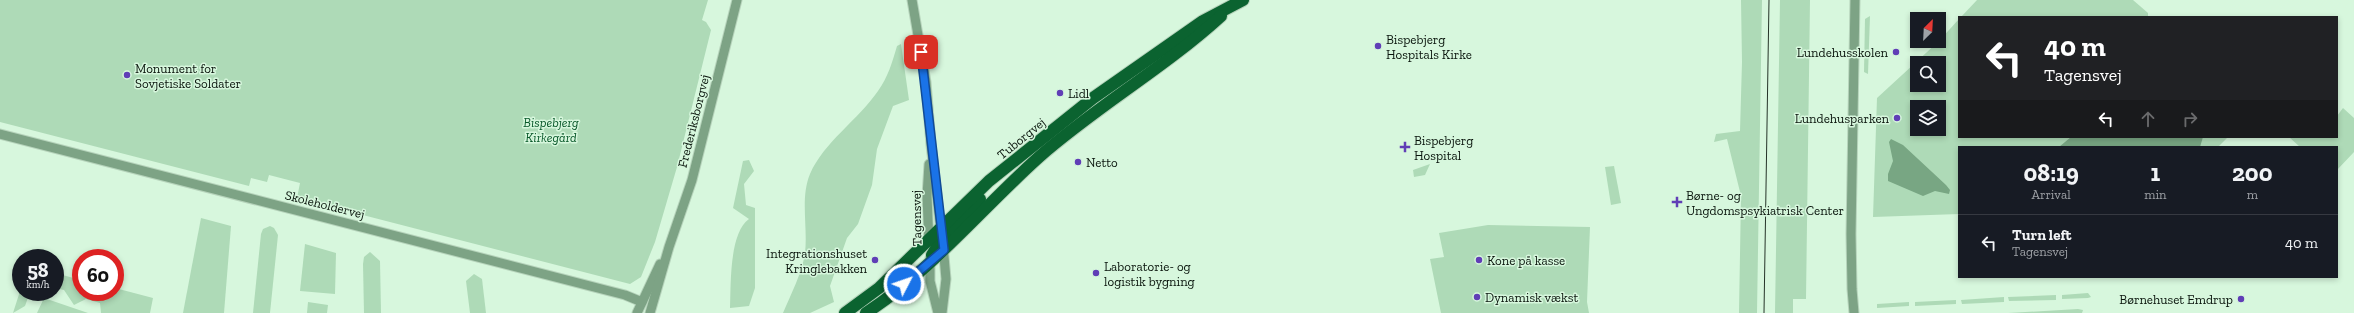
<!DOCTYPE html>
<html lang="en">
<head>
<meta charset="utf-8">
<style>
	:root { --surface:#171b24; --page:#242831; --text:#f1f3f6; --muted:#9ea1a6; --line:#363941 }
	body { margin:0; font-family:"Zilla Slab",serif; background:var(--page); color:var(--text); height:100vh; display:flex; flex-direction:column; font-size:15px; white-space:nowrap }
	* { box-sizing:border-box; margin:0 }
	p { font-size:13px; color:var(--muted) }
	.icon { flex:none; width:22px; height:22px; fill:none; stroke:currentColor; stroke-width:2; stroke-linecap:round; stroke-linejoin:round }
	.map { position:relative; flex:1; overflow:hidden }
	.panel { position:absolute; left:1958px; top:146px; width:380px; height:132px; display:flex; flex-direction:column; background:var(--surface); border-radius:0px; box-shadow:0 2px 6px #0003 }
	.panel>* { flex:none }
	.hud { position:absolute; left:1958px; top:16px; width:380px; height:122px; border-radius:0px; box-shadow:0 2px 6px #0003; background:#202124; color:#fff; overflow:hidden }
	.needle { width:26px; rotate:24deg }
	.fabs { position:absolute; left:1910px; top:12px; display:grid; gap:8px }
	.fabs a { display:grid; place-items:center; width:36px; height:36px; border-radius:0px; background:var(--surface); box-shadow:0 2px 6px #0003; font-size:20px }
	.speed { position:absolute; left:12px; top:249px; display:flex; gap:8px; font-size:20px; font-weight:700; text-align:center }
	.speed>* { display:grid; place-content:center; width:52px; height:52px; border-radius:50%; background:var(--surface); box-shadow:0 2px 6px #0003; line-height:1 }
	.speed small { font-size:10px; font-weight:400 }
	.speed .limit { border:6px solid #d22; background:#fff; color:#111 }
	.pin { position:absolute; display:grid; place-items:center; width:34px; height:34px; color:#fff; margin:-17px; border-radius:8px; box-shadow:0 2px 6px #0006 }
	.me { position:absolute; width:44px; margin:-22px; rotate:49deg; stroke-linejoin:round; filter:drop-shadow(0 0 3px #0008) }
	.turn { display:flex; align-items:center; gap:14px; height:84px; padding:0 20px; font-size:18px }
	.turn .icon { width:52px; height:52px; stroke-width:2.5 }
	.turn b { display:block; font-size:28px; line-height:34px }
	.lanes { display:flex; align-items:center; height:38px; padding:0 20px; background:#0003; justify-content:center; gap:20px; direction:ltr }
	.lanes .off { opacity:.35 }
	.eta { display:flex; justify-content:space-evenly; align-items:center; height:68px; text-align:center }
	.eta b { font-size:24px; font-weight:700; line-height:28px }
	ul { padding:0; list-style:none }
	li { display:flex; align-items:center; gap:12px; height:56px; padding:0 20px; border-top:1px solid var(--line) }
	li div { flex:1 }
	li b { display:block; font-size:15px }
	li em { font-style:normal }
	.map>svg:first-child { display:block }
	.green { fill:#aedab7; fill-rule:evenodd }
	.water { fill:#78a683 }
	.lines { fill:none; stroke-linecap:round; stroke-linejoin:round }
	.minor-casing { stroke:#b6d3bb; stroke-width:11 }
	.major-casing { stroke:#b6d3bb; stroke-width:14 }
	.minor { stroke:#7da385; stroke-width:9 }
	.major { stroke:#0b6330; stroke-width:12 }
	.tram { stroke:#253328; stroke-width:1 }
	.route-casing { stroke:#114b97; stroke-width:10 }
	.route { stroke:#1a73e8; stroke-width:7 }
	.poi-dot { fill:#603eb6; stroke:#d7f7dd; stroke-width:1.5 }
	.labels { text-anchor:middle; stroke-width:3; stroke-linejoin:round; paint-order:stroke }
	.poi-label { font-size:13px; fill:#08130b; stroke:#d7f7dd; text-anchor:start }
	.street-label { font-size:13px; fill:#08130b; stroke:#d7f7dd }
	.park-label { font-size:13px; font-style:italic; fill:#085729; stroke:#d7f7dd }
</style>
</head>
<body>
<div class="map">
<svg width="2354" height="313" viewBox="0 0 2354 313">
	<rect width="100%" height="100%" fill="#d7f7dd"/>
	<g class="green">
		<path d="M 0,0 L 708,0 L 702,20 L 706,22 L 711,30 L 677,167 L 655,242 L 641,277 L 630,284 L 297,198 L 300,183 L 269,175 L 267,182 L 251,178 L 249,186 L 0,122 Z"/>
		<path d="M 1741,0 L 1762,0 L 1757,313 L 1739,313 L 1741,196 L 1727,139 L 1714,142 L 1716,134 L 1740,131 L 1742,62 Z"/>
		<path d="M 1780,0 L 1810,0 L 1806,299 L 1793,299 L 1793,313 L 1775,313 Z"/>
		<path d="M 1977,0 L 2133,0 L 2148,13 L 2148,17 L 1961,17 Z"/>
		<path d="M 1870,16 L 1868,74 L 1864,72 L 1865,19 Z"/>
		<path d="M 1959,19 L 1959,137 L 2228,137 L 2218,147 L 1959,147 L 1959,214 L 1873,217 L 1877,98 L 1939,41 ZM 1917,63 L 1939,63 L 1939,85 L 1917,85 ZM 1917,107 L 1939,107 L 1939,129 L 1917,129 Z"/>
		<path d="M 901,44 L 909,100 L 893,106 L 877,149 L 872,185 L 858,224 L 847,238 L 830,286 L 834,302 L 810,313 L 783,313 C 791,294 802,273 805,253 C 808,227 800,198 810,174 C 824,142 858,120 878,91 C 888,77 892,63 897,46 Z"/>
		<path d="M 2343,108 L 2354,118 L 2354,152 L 2337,170 L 2337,147 L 2300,147 L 2289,137 L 2337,137 L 2337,116 Z"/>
		<path d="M 749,160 L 754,171 L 744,184 L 746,205 L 755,208 L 755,288 L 749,306 L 730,308 C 731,285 729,233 749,219 L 733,208 L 743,161 Z"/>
		<path d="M 1430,164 L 1425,175 L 1414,177 L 1413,170 Z"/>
		<path d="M 1614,166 L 1621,203 L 1611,205 L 1605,167 Z"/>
		<path d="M 201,218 L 231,226 L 224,313 L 183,313 Z"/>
		<path d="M 1488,225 L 1590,227 L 1587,302 L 1589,313 L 1441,313 L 1430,259 L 1444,257 L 1439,233 Z"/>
		<path d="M 270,226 L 274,228 L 278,235 L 270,313 L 253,313 L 261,234 L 263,229 Z"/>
		<path d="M 305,244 L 336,253 L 335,294 L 300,291 Z"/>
		<path d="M 370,252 L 380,261 L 381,313 L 364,313 L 363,264 L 364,257 Z"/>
		<path d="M 55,273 L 81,280 L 81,292 L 115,292 L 115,288 L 153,298 L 150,313 L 101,313 L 100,303 L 86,299 L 74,305 L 64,290 L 55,288 Z"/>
		<path d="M 474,274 L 482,279 L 486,313 L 470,313 L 466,281 Z"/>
		<path d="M 21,288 L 21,292 L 30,292 L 25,306 L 13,313 Z"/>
		<path d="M 2088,293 L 2091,297 L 2088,298 L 2062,299 L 2062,295 Z"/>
		<path d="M 2056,295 L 2056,300 L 2009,301 L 2008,297 Z"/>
		<path d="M 2004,297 L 2004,302 L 1962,304 L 1961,300 Z"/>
		<path d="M 44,298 L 88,313 L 37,313 Z"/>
		<path d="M 1956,300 L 1956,304 L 1915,306 L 1915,302 Z"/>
		<path d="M 308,302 L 328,305 L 327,313 L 307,313 Z"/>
		<path d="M 1909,302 L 1909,306 L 1877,308 L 1877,304 Z"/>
		<path d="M 2078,309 L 2083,310 L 2082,313 L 2008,313 Z"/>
	</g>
	<g class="water">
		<path d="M 2071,137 L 2203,137 L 2200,147 L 2059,147 Z"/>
		<path d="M 1891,139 L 1903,145 L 1946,185 L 1950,190 L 1949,194 L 1935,191 L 1923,196 L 1888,181 L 1888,174 L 1893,161 L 1889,142 Z"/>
	</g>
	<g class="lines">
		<g class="minor-casing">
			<g id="minor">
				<path d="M 912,0 L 926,82 L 931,145 L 941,231"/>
				<path d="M 0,134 L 625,295 L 642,302"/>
				<path d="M 929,243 L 927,196 L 929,164"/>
				<path d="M 930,258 L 930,281 L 938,313"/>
				<path d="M 637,313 L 660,264"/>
				<path d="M 650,313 L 669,247 L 692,180 L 737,0"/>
				<path d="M 942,313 L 946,279 L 943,245"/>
				<path d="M 1854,313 L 1852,289 L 1851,234 L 1855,0"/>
			</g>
		</g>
		<g class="major-casing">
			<g id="major">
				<path d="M 932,255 L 942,239 L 980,199"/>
				<path d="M 845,313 L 879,288 L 989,181 L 1093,98 L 1203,21 L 1243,0"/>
				<path d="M 866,313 C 932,270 981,209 1039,157 C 1097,106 1164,68 1221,16"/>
			</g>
		</g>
		<use href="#minor" class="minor"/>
		<use href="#major" class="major"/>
		<path class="tram" d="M 1764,313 L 1769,0"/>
	</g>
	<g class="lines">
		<g class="route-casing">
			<path id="route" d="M 904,284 L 944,250 L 921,52"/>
		</g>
		<use href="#route" class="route"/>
	</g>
	<g class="poi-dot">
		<circle cx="1378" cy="46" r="4"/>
		<circle cx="1896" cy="52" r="4"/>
		<circle cx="127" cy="75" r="4"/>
		<circle cx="1060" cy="93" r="4"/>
		<circle cx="1897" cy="118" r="4"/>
		<path d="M1403 141h4v4h4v4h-4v4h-4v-4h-4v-4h4z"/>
		<circle cx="1078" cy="162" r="4"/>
		<path d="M1675 196h4v4h4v4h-4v4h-4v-4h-4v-4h4z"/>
		<circle cx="875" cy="260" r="4"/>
		<circle cx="1479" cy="260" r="4"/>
		<circle cx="1096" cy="273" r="4"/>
		<circle cx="1477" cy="297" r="4"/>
		<circle cx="2241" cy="299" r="4"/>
	</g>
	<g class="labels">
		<g class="poi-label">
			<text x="1386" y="44">Bispebjerg<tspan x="1386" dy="15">Hospitals Kirke</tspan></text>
			<text x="1888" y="57" text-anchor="end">Lundehusskolen</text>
			<text x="135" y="73">Monument for<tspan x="135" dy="15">Sovjetiske Soldater</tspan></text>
			<text x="1068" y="98">Lidl</text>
			<text x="1889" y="123" text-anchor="end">Lundehusparken</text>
			<text x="1414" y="145">Bispebjerg<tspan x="1414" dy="15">Hospital</tspan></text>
			<text x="1086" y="167">Netto</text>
			<text x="1686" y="200">Børne- og<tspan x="1686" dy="15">Ungdomspsykiatrisk Center</tspan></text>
			<text x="867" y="258" text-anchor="end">Integrationshuset<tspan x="867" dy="15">Kringlebakken</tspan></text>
			<text x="1487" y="265">Kone på kasse</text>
			<text x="1104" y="271">Laboratorie- og<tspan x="1104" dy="15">logistik bygning</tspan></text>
			<text x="1485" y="302">Dynamisk vækst</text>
			<text x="2233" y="304" text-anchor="end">Børnehuset Emdrup</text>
		</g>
		<g class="street-label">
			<text transform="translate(693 121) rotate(-76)" y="5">Frederiksborgvej</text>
			<text transform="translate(1021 138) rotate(-39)" y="5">Tuborgvej</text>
			<text transform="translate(325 204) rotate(14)" y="5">Skoleholdervej</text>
			<text transform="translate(916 218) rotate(-91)" y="5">Tagensvej</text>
		</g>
		<g class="park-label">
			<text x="551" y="127">Bispebjerg<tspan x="551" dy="15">Kirkegård</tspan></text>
		</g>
	</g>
</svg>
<div class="fabs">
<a><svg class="needle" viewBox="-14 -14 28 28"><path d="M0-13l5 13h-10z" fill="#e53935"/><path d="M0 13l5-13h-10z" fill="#9ea1a6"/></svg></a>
<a><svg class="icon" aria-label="search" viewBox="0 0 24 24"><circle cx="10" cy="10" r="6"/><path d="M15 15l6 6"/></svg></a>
<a><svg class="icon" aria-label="layers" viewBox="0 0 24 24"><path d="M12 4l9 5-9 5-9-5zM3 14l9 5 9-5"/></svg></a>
</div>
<div class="speed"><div>58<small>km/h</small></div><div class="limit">60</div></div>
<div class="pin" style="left:921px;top:52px;background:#d93025"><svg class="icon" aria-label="arrive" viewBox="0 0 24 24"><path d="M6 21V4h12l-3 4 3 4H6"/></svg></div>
<svg class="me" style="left:904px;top:284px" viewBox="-20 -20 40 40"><circle r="17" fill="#1a73e8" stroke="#fff" stroke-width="3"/><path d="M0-11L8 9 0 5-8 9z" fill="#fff"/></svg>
<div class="hud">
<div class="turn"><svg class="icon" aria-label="left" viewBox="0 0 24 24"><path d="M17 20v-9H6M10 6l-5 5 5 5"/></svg><div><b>40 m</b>Tagensvej</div></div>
<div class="lanes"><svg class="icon" aria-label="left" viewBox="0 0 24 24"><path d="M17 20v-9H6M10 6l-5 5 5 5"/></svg><svg class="icon off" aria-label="ahead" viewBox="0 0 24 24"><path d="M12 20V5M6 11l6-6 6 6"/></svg><svg class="icon off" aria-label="right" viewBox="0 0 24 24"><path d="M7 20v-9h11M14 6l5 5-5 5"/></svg></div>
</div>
<section class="panel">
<div class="eta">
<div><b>08:19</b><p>Arrival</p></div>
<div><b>1</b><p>min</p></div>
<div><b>200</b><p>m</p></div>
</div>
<ul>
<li><svg class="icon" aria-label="left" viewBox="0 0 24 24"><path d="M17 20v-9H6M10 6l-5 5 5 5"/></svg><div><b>Turn left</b><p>Tagensvej</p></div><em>40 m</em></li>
</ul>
</section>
</div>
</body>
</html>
